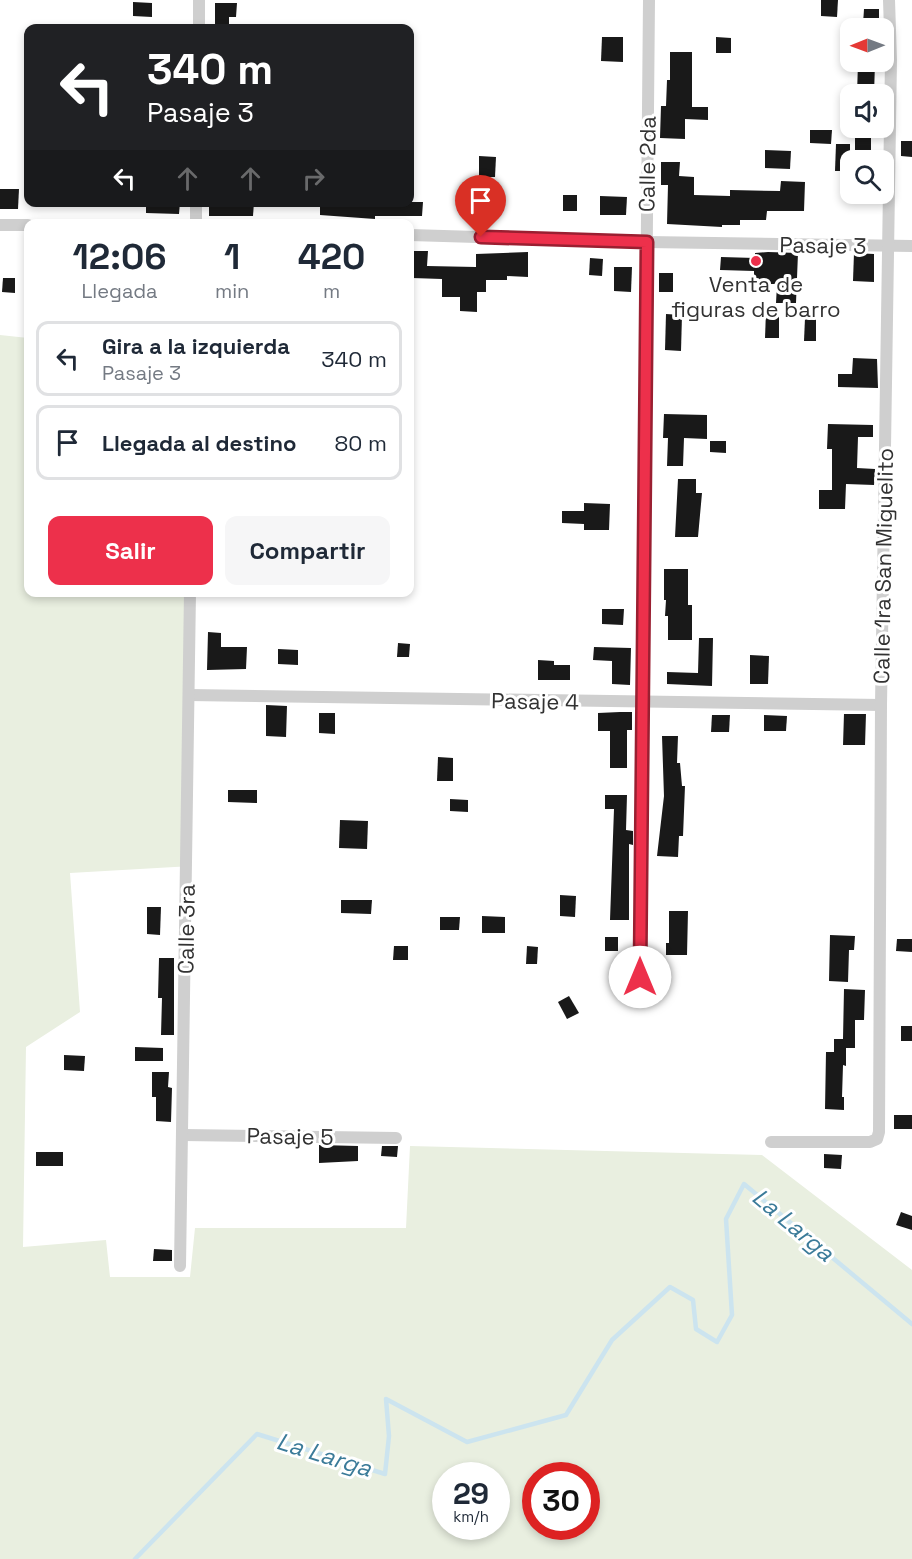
<!DOCTYPE html>
<html lang="es">
<head>
<meta charset="utf-8">
<style>
	:root { --surface:#fff; --page:#f6f6f7; --text:#1f2937; --muted:#747a83; --line:#e0e1e3; --accent:#ed304b }
	body { margin:0; font-family:"Space Grotesk",sans-serif; background:var(--page); color:var(--text); height:100vh; display:flex; flex-direction:column; font-size:22px; white-space:nowrap }
	* { box-sizing:border-box; margin:0 }
	p { font-size:20px; color:var(--muted) }
	.icon { flex:none; width:33px; height:33px; fill:none; stroke:currentColor; stroke-width:2; stroke-linecap:round; stroke-linejoin:round }
	.map { position:relative; flex:1; overflow:hidden }
	.sheet { position:absolute; left:24px; top:219px; width:390px; height:378px; display:flex; flex-direction:column; background:var(--surface); border-radius:12px; box-shadow:0 3px 9px #0003 }
	.sheet>* { flex:none }
	.top-card { position:absolute; left:24px; top:24px; width:390px; height:183px; border-radius:12px; box-shadow:0 3px 9px #0003; background:#202124; color:#fff; overflow:hidden }
	.needle { width:39px; rotate:269deg }
	.tools { position:absolute; left:840px; top:18px; display:grid; gap:12px }
	.tools a { display:grid; place-items:center; width:54px; height:54px; border-radius:12px; background:var(--surface); box-shadow:0 3px 9px #0003; font-size:30px }
	.speed { position:absolute; left:432px; top:1462px; display:flex; gap:12px; font-size:30px; font-weight:700; text-align:center }
	.speed>* { display:grid; place-content:center; width:78px; height:78px; border-radius:50%; background:var(--surface); box-shadow:0 3px 9px #0003; line-height:1 }
	.speed small { font-size:15px; font-weight:400 }
	.speed .limit { border:9px solid #d22; background:#fff; color:#111 }
	.pin { position:absolute; display:grid; place-items:center; width:51px; height:51px; color:#fff; margin:-62px -26px; border-radius:50% 50% 50% 0; rotate:-45deg; box-shadow:0 0 6px #0007 }
	.pin .icon { rotate:45deg }
	.me { position:absolute; width:66px; margin:-33px; rotate:0deg; stroke-linejoin:round; filter:drop-shadow(0 0 4px #0008) }
	.turn { display:flex; align-items:center; gap:21px; height:126px; padding:0 24px; font-size:27px }
	.turn .icon { width:78px; height:78px; stroke-width:2.5 }
	.turn b { display:block; font-size:42px; line-height:51px }
	.lanes { display:flex; align-items:center; height:57px; padding:0 24px; background:#0003; justify-content:center; gap:30px; direction:ltr }
	.lanes .off { opacity:.35 }
	.eta { display:flex; justify-content:space-evenly; align-items:center; height:102px; text-align:center }
	.eta b { font-size:36px; font-weight:700; line-height:42px }
	.action { display:flex; gap:12px; margin-top:auto; padding:12px 24px }
	.action a { flex:1; height:69px; border-radius:12px; background:var(--accent); color:#fff; font-size:24px; font-weight:700; line-height:69px; text-align:center }
	.action a+a { background:var(--page); color:var(--text) }
	ul { padding:0; list-style:none }
	li { display:flex; align-items:center; gap:18px; height:75px; margin:0 12px 9px; padding:0 12px; border:3px solid var(--line); border-radius:12px }
	li div { flex:1 }
	li b { display:block; font-size:22px }
	li em { font-style:normal }
	.map>svg:first-child { display:block }
	.green { fill:#e9efe0; fill-rule:evenodd }
	.lines { fill:none; stroke-linecap:round; stroke-linejoin:round }
	.stream { stroke:#cce4ef; stroke-width:4.5 }
	.building { fill:#191919 }
	.street { stroke:#cfcfcf; stroke-width:12 }
	.route-casing { stroke:#9a1f31; stroke-width:15 }
	.route { stroke:#ed304b; stroke-width:10 }
	.poi-dot { fill:#ed304b; stroke:#fff; stroke-width:2 }
	.labels { text-anchor:middle; stroke-width:6; stroke-linejoin:round; paint-order:stroke }
	.street-label { font-size:22px; fill:#323232; stroke:#fff }
	.poi-label { font-size:22px; fill:#323232; stroke:#fff }
	.water-label { font-size:24px; font-style:italic; fill:#3b7b99; stroke:#fff }
</style>
</head>
<body>
<div class="map">
<svg width="912" height="1559" viewBox="0 0 912 1559">
	<rect width="100%" height="100%" fill="#fff"/>
	<path class="green" d="M 0,335 L 28,338 L 28,592 L 190,593 L 191,619 L 192,866 L 70,873 L 80,1012 L 26,1047 L 23,1247 L 106,1240 L 110,1277 L 190,1277 L 195,1228 L 406,1228 L 410,1146 L 762,1155 L 912,1270 L 912,1559 L 0,1559 ZM 446,1476 L 496,1476 L 496,1527 L 446,1527 ZM 536,1476 L 586,1476 L 586,1527 L 536,1527 Z"/>
	<g class="lines">
		<path class="stream" d="M 135,1559 L 257,1434 L 385,1474 L 389,1436 L 386,1399 L 467,1442 L 566,1415 L 612,1340 L 670,1287 L 693,1300 L 696,1329 L 717,1342 L 732,1315 L 726,1219 L 744,1184 L 912,1324"/>
	</g>
	<g class="building">
		<path d="M 821,0 L 838,0 L 837,17 L 821,16 Z"/>
		<path d="M 133,2 L 152,3 L 152,17 L 133,16 Z"/>
		<path d="M 215,3 L 237,3 L 236,17 L 229,17 L 229,28 L 215,28 Z"/>
		<path d="M 864,9 L 879,9 L 879,24 L 863,24 Z"/>
		<path d="M 602,37 L 623,37 L 623,62 L 601,61 Z"/>
		<path d="M 716,37 L 731,38 L 731,53 L 716,53 Z"/>
		<path d="M 670,52 L 692,52 L 692,107 L 708,107 L 708,120 L 685,119 L 685,139 L 660,138 L 661,106 L 666,106 L 667,80 L 670,80 Z"/>
		<path d="M 858,62 L 875,62 L 874,94 L 857,94 Z"/>
		<path d="M 855,128 L 871,128 L 871,155 L 855,154 Z"/>
		<path d="M 810,130 L 832,130 L 831,144 L 810,143 Z"/>
		<path d="M 901,141 L 912,141 L 912,157 L 901,156 Z"/>
		<path d="M 836,144 L 850,144 L 850,171 L 835,171 Z"/>
		<path d="M 765,150 L 791,151 L 790,169 L 765,168 Z"/>
		<path d="M 479,156 L 496,157 L 495,177 L 479,177 Z"/>
		<path d="M 661,162 L 680,162 L 679,176 L 694,177 L 694,195 L 730,196 L 730,190 L 780,191 L 781,181 L 805,182 L 804,211 L 767,211 L 766,220 L 740,220 L 740,225 L 722,225 L 722,227 L 667,224 L 668,185 L 661,185 Z"/>
		<path d="M 0,189 L 19,189 L 18,209 L 0,209 Z"/>
		<rect x="563" y="195" width="14" height="16"/>
		<path d="M 600,196 L 627,197 L 626,215 L 600,215 Z"/>
		<path d="M 146,202 L 180,202 L 179,214 L 146,213 Z"/>
		<path d="M 209,202 L 254,202 L 253,216 L 209,216 Z"/>
		<path d="M 320,202 L 423,202 L 422,216 L 375,216 L 375,219 L 320,215 Z"/>
		<path d="M 413,251 L 428,251 L 427,266 L 476,267 L 476,254 L 528,252 L 528,277 L 507,276 L 507,280 L 486,280 L 486,292 L 477,292 L 477,312 L 460,311 L 460,297 L 442,297 L 442,279 L 412,278 Z"/>
		<path d="M 768,252 L 798,253 L 796,303 L 776,303 L 777,284 L 754,284 L 754,271 L 720,270 L 721,257 L 755,258 L 755,253 Z"/>
		<path d="M 854,253 L 874,254 L 874,282 L 853,281 Z"/>
		<path d="M 590,258 L 603,259 L 602,276 L 589,275 Z"/>
		<path d="M 614,267 L 632,267 L 631,292 L 614,291 Z"/>
		<rect x="659" y="273" width="14" height="19"/>
		<path d="M 3,278 L 15,278 L 15,293 L 2,292 Z"/>
		<path d="M 766,311 L 779,311 L 779,338 L 765,338 Z"/>
		<path d="M 666,314 L 682,315 L 681,351 L 665,350 Z"/>
		<path d="M 805,318 L 816,319 L 816,341 L 804,341 Z"/>
		<path d="M 853,358 L 877,359 L 878,388 L 838,387 L 838,374 L 852,374 Z"/>
		<path d="M 664,414 L 707,415 L 707,439 L 684,438 L 683,466 L 667,466 L 668,438 L 663,438 Z"/>
		<path d="M 828,424 L 873,425 L 873,437 L 858,437 L 857,468 L 875,469 L 874,485 L 846,484 L 845,509 L 819,509 L 819,490 L 832,490 L 832,449 L 827,449 Z"/>
		<path d="M 710,441 L 726,441 L 726,453 L 710,452 Z"/>
		<path d="M 678,479 L 696,479 L 696,493 L 702,493 L 698,537 L 675,537 Z"/>
		<path d="M 584,503 L 610,504 L 609,530 L 584,530 L 584,524 L 562,523 L 562,511 L 584,511 Z"/>
		<path d="M 664,569 L 688,569 L 688,605 L 692,605 L 692,640 L 668,640 L 668,616 L 665,616 L 666,600 L 664,600 Z"/>
		<path d="M 602,609 L 624,609 L 623,625 L 602,624 Z"/>
		<path d="M 208,632 L 221,633 L 221,647 L 247,647 L 246,669 L 207,670 Z"/>
		<path d="M 699,638 L 713,638 L 712,686 L 667,684 L 667,672 L 698,673 Z"/>
		<path d="M 398,643 L 410,644 L 409,657 L 397,657 Z"/>
		<path d="M 594,647 L 631,648 L 630,685 L 612,684 L 612,661 L 593,660 Z"/>
		<path d="M 278,649 L 298,650 L 298,665 L 278,664 Z"/>
		<path d="M 750,655 L 769,656 L 768,684 L 750,684 Z"/>
		<path d="M 538,660 L 554,661 L 554,665 L 570,665 L 570,680 L 538,680 Z"/>
		<path d="M 266,705 L 287,706 L 286,737 L 266,736 Z"/>
		<path d="M 620,712 L 632,712 L 632,730 L 627,730 L 627,768 L 610,768 L 610,731 L 598,731 L 598,713 Z"/>
		<path d="M 319,713 L 335,713 L 335,734 L 319,733 Z"/>
		<path d="M 844,714 L 866,714 L 865,745 L 843,745 Z"/>
		<path d="M 712,715 L 730,715 L 729,732 L 711,732 Z"/>
		<path d="M 764,715 L 787,716 L 786,731 L 764,731 Z"/>
		<path d="M 662,736 L 678,736 L 677,763 L 680,763 L 682,786 L 685,786 L 683,836 L 679,836 L 678,857 L 657,856 L 664,796 Z"/>
		<path d="M 438,757 L 453,758 L 453,781 L 437,781 Z"/>
		<path d="M 228,790 L 257,790 L 257,803 L 228,802 Z"/>
		<path d="M 605,795 L 627,795 L 626,830 L 633,831 L 633,845 L 629,844 L 629,920 L 610,920 L 614,809 L 605,809 Z"/>
		<path d="M 450,799 L 468,800 L 468,812 L 450,811 Z"/>
		<path d="M 340,820 L 368,821 L 367,849 L 339,848 Z"/>
		<path d="M 560,895 L 576,896 L 575,917 L 560,916 Z"/>
		<path d="M 341,900 L 372,900 L 371,914 L 341,913 Z"/>
		<path d="M 147,907 L 161,907 L 160,935 L 147,934 Z"/>
		<path d="M 669,911 L 688,911 L 687,955 L 666,955 L 666,943 L 669,943 Z"/>
		<path d="M 482,916 L 505,917 L 505,933 L 482,933 Z"/>
		<path d="M 440,917 L 460,917 L 459,930 L 440,930 Z"/>
		<path d="M 830,935 L 855,936 L 854,950 L 849,950 L 848,982 L 829,981 Z"/>
		<rect x="605" y="937" width="13" height="14"/>
		<path d="M 897,939 L 912,939 L 912,952 L 896,951 Z"/>
		<path d="M 394,946 L 408,946 L 408,960 L 393,960 Z"/>
		<path d="M 527,946 L 538,947 L 537,964 L 526,964 Z"/>
		<path d="M 159,958 L 174,958 L 174,1035 L 161,1035 L 162,998 L 158,998 Z"/>
		<path d="M 844,989 L 865,990 L 864,1020 L 855,1020 L 855,1048 L 846,1048 L 846,1066 L 843,1065 L 842,1097 L 844,1097 L 844,1110 L 825,1109 L 826,1052 L 834,1052 L 834,1039 L 843,1039 Z"/>
		<path d="M 569,996 L 579,1013 L 567,1019 L 558,1002 Z"/>
		<rect x="901" y="1026" width="11" height="15"/>
		<path d="M 135,1047 L 163,1048 L 163,1061 L 135,1061 Z"/>
		<path d="M 64,1055 L 85,1056 L 84,1071 L 64,1070 Z"/>
		<path d="M 152,1072 L 169,1072 L 168,1087 L 172,1088 L 171,1122 L 156,1121 L 156,1097 L 152,1097 Z"/>
		<rect x="894" y="1115" width="18" height="14"/>
		<path d="M 319,1145 L 358,1146 L 358,1161 L 319,1163 Z"/>
		<path d="M 382,1146 L 398,1146 L 397,1157 L 381,1156 Z"/>
		<rect x="36" y="1152" width="27" height="14"/>
		<path d="M 824,1154 L 842,1155 L 841,1169 L 824,1168 Z"/>
		<path d="M 901,1212 L 912,1216 L 912,1230 L 896,1225 Z"/>
		<path d="M 154,1249 L 172,1250 L 172,1261 L 153,1261 Z"/>
	</g>
	<g class="lines">
		<g class="street">
			<path d="M 199,28 L 199,0"/>
			<path d="M 196,224 L 196,202"/>
			<path d="M 0,225 L 28,225"/>
			<path d="M 410,235 L 647,242 L 912,246"/>
			<path d="M 189,695 L 881,705"/>
			<path d="M 640,977 L 649,0"/>
			<path d="M 183,1135 L 396,1138"/>
			<path d="M 771,1142 L 870,1142 L 877,1139 L 879,1132 L 881,705 L 891,60 L 889,0"/>
			<path d="M 180,1266 L 190,592"/>
		</g>
	</g>
	<g class="lines">
		<g class="route-casing">
			<path id="route" d="M 481,237 L 647,242 L 640,977"/>
		</g>
		<use href="#route" class="route"/>
	</g>
	<circle class="poi-dot" cx="756" cy="261" r="6"/>
	<g class="labels">
		<g class="street-label">
			<text transform="translate(647 164) rotate(-89)" y="8">Calle 2da</text>
			<text transform="translate(823 245) rotate(1)" y="8">Pasaje 3</text>
			<text transform="translate(883 566) rotate(-89)" y="8">Calle 1ra San Miguelito</text>
			<text transform="translate(535 701) rotate(1)" y="8">Pasaje 4</text>
			<text transform="translate(186 929) rotate(-89)" y="8">Calle 3ra</text>
			<text transform="translate(290 1136) rotate(1)" y="8">Pasaje 5</text>
		</g>
		<g class="poi-label">
			<text x="756" y="292">Venta de<tspan x="756" dy="25">figuras de barro</tspan></text>
		</g>
		<g class="water-label">
			<text transform="translate(793 1225) rotate(40)" y="8">La Larga</text>
			<text transform="translate(324 1455) rotate(17)" y="8">La Larga</text>
		</g>
	</g>
</svg>
<div class="tools">
<a><svg class="needle" viewBox="-14 -14 28 28"><path d="M0-13l5 13h-10z" fill="#e53935"/><path d="M0 13l5-13h-10z" fill="#747a83"/></svg></a>
<a><svg class="icon" aria-label="sound" viewBox="0 0 24 24"><path d="M4 9h4l5-4v14l-5-4H4zM17 9q2 3 0 6"/></svg></a>
<a><svg class="icon" aria-label="search" viewBox="0 0 24 24"><circle cx="10" cy="10" r="6"/><path d="M15 15l6 6"/></svg></a>
</div>
<div class="speed"><div>29<small>km/h</small></div><div class="limit">30</div></div>
<div class="pin" style="left:481px;top:237px;background:#d93025"><svg class="icon" aria-label="arrive" viewBox="0 0 24 24"><path d="M6 21V4h12l-3 4 3 4H6"/></svg></div>
<svg class="me" style="left:640px;top:977px" viewBox="-20 -20 40 40"><circle r="19" fill="#fff"/><path d="M0-13L10 11 0 6-10 11z" fill="#ed304b"/></svg>
<div class="top-card">
<div class="turn"><svg class="icon" aria-label="left" viewBox="0 0 24 24"><path d="M17 20v-9H6M10 6l-5 5 5 5"/></svg><div><b>340 m</b>Pasaje 3</div></div>
<div class="lanes"><svg class="icon" aria-label="left" viewBox="0 0 24 24"><path d="M17 20v-9H6M10 6l-5 5 5 5"/></svg><svg class="icon off" aria-label="ahead" viewBox="0 0 24 24"><path d="M12 20V5M6 11l6-6 6 6"/></svg><svg class="icon off" aria-label="ahead" viewBox="0 0 24 24"><path d="M12 20V5M6 11l6-6 6 6"/></svg><svg class="icon off" aria-label="right" viewBox="0 0 24 24"><path d="M7 20v-9h11M14 6l5 5-5 5"/></svg></div>
</div>
<section class="sheet">
<div class="eta">
<div><b>12:06</b><p>Llegada</p></div>
<div><b>1</b><p>min</p></div>
<div><b>420</b><p>m</p></div>
</div>
<ul>
<li><svg class="icon" aria-label="left" viewBox="0 0 24 24"><path d="M17 20v-9H6M10 6l-5 5 5 5"/></svg><div><b>Gira a la izquierda</b><p>Pasaje 3</p></div><em>340 m</em></li>
<li><svg class="icon" aria-label="arrive" viewBox="0 0 24 24"><path d="M6 21V4h12l-3 4 3 4H6"/></svg><div><b>Llegada al destino</b></div><em>80 m</em></li>
</ul>
<div class="action"><a>Salir</a><a>Compartir</a></div>
</section>
</div>
</body>
</html>
